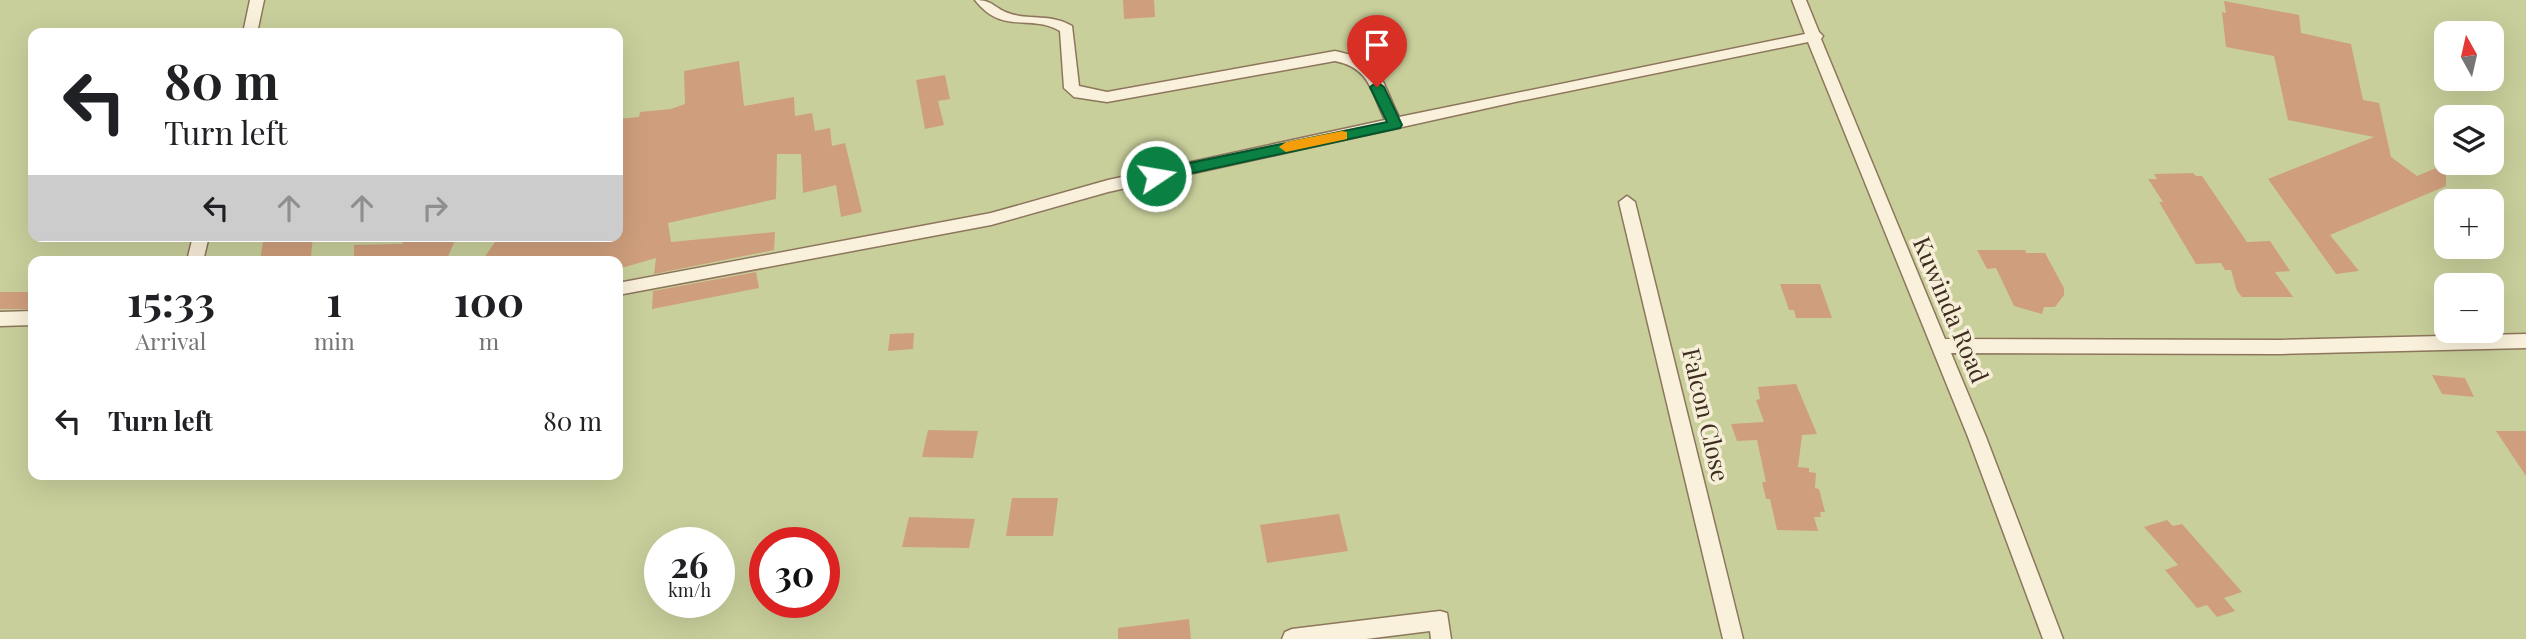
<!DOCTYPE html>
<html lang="en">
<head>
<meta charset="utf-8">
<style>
	:root { --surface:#fff; --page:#f6f6f6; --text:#202124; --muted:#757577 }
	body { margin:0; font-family:"Playfair Display",serif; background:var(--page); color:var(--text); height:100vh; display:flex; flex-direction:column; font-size:26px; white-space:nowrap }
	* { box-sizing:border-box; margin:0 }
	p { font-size:23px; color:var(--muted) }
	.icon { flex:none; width:38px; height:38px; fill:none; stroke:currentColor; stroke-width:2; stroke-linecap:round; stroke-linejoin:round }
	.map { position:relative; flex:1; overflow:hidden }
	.drawer { position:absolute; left:28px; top:256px; width:595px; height:224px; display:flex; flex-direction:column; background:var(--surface); border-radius:14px; box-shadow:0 7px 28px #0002 }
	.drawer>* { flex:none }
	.guide { position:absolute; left:28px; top:28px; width:595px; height:214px; border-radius:14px; box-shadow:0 7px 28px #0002; background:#fff; color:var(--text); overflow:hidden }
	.needle { width:46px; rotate:352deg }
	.tools { position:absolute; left:2434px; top:21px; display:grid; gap:14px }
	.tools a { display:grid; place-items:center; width:70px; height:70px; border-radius:14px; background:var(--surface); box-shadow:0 7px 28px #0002; font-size:35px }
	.speed { position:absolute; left:644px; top:527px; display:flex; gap:14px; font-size:35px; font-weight:700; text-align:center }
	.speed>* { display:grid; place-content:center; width:91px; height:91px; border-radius:50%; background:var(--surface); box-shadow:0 7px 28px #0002; line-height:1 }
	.speed small { font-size:18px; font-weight:400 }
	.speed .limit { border:10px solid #d22; background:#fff; color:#111 }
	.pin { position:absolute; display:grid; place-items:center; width:60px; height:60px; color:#fff; margin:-72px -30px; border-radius:50% 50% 50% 0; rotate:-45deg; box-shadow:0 0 7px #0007 }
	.pin .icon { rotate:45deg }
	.me { position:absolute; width:77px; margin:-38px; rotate:78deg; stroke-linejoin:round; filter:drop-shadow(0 0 5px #0008) }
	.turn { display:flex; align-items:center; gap:24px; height:147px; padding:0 21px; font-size:32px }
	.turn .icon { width:91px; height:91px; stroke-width:2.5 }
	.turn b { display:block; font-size:49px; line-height:60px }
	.lanes { display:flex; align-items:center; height:66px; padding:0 21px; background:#0003; justify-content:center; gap:35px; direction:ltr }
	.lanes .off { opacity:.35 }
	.eta { display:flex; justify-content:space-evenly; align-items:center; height:119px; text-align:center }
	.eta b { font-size:42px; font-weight:700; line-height:49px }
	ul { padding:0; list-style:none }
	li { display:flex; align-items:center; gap:21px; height:91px; padding:0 21px }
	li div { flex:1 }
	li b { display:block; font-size:26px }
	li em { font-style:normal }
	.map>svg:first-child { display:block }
	.green { fill:#c9cf9b; fill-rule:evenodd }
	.building { fill:#cf9f7d }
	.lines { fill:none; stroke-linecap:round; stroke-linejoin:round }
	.street-casing { stroke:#8d765c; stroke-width:3 }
	.street { fill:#faf1dc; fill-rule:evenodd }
	.route { fill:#0b8043; stroke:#07532c; stroke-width:2 }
	.slow { fill:#f59e0b }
	.labels { text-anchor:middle; stroke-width:7; stroke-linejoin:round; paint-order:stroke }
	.street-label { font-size:24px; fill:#3d2e20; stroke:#f7eed8 }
</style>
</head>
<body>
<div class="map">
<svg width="2526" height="639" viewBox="0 0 2526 639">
	<rect width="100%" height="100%" fill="#f0e4c8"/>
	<path class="green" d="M 0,0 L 2526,0 L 2526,639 L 0,639 ZM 33,33 L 618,33 L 618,236 L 33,236 ZM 2446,33 L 2492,33 L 2492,79 L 2446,79 ZM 2446,117 L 2492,117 L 2492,163 L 2446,163 ZM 2446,201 L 2492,201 L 2492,247 L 2446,247 ZM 33,261 L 618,261 L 618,474 L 33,474 ZM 2446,285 L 2492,285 L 2492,331 L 2446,331 ZM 660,542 L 719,542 L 719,602 L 660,602 ZM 765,542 L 824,542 L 824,602 L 765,602 Z"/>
	<g class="building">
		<path d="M 1123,0 L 1154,0 L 1155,17 L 1124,19 Z"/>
		<path d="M 2224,1 L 2299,15 L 2301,33 L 2351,44 L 2363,100 L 2379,103 L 2391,157 L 2417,176 L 2446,164 L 2446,186 L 2330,235 L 2359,271 L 2336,274 L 2268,179 L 2374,137 L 2288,120 L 2274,56 L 2226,47 L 2222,12 L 2226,13 Z"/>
		<path d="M 739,61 L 744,106 L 794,97 L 795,116 L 812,113 L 815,131 L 830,128 L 832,146 L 845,143 L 862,212 L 841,217 L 836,185 L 803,193 L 801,154 L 777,154 L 776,199 L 668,223 L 671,242 L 775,232 L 774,250 L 654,274 L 656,258 L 618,269 L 618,261 L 482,261 L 499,236 L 618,236 L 618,119 L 639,117 L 640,112 L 671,109 L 685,104 L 684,71 Z"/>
		<path d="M 945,75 L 950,99 L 938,101 L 944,125 L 925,129 L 916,80 Z"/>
		<path d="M 2193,173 L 2196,176 L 2202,176 L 2247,242 L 2270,241 L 2290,271 L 2275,272 L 2293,297 L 2242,297 L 2237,291 L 2231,270 L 2225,270 L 2221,263 L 2196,264 L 2159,202 L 2163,202 L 2148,179 L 2157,179 L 2154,174 Z"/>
		<path d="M 264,236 L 313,236 L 311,256 L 291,261 L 260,261 Z"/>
		<path d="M 406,236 L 457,236 L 446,261 L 354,261 L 354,245 L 402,244 Z"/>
		<path d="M 1977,250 L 2025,250 L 2026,253 L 2045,253 L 2064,288 L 2064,295 L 2055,307 L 2044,307 L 2042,314 L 2014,306 L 1996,268 L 1987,269 Z"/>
		<path d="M 756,272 L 759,288 L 652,309 L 653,291 Z"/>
		<path d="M 1780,284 L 1820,284 L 1832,318 L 1796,318 L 1794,310 L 1789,310 Z"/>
		<rect x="0" y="292" width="33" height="17"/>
		<path d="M 914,333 L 913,349 L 888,351 L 890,334 Z"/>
		<path d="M 2432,375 L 2465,378 L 2474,397 L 2442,394 Z"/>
		<path d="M 1796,384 L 1817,434 L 1802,435 L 1798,467 L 1809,468 L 1809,472 L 1816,473 L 1815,488 L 1819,489 L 1825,512 L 1820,512 L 1821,517 L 1814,517 L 1818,531 L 1777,530 L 1770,499 L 1766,499 L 1762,482 L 1766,482 L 1757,440 L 1737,441 L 1731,424 L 1764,422 L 1756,400 L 1760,399 L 1758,387 Z"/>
		<path d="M 928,430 L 978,431 L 973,458 L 922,457 Z"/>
		<path d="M 2496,431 L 2526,431 L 2526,476 Z"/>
		<path d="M 1012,498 L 1058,498 L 1053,536 L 1006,536 Z"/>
		<path d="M 1339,514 L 1348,551 L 1267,563 L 1260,525 Z"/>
		<path d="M 909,517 L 975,519 L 969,548 L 902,547 Z"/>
		<path d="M 2167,520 L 2173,526 L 2182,524 L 2242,592 L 2224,598 L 2235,611 L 2217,617 L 2207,605 L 2197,608 L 2165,570 L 2178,565 L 2144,527 Z"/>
		<path d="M 1189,619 L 1191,639 L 1118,639 L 1118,628 Z"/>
	</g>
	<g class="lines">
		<g class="street-casing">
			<g id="street">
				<path d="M 250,0 L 264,0 L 257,33 L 243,33 Z"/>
				<path d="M 975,0 C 994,0 994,9 1011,14 C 1032,20 1052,14 1072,26 L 1079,86 L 1107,92 L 1335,51 C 1383,61 1379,76 1399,117 L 1805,34 L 1792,0 L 1806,0 L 1819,32 L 1823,36 L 1821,39 L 1945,339 L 2280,340 L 2526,334 L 2526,348 L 2280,354 L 1951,353 L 1986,437 L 2063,639 L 2043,639 L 1968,437 L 1808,42 L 1515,102 L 1108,192 L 991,225 L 618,295 L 618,283 L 991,213 L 1108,180 L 1385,120 C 1371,91 1370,68 1335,61 L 1107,102 L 1074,97 L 1064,88 L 1060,31 C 1030,13 1003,36 975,0 Z"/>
				<path d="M 1627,196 L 1635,202 L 1743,639 L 1723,639 L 1619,202 Z"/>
				<path d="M 193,236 L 209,236 L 203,261 L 187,261 Z"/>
				<path d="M 33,311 L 33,325 L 0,326 L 0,312 Z"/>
				<path d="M 1440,611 L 1447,613 L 1451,639 L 1431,639 L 1430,631 L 1366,639 L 1282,639 L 1285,632 L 1292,629 Z"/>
			</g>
		</g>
		<use href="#street" class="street"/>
	</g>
	<path class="route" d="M 1377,82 L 1384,87 L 1402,125 L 1400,128 L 1156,181 L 1149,176 L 1156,170 L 1387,122 L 1370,87 Z"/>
	<path class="slow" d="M 1342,131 L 1347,132 L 1347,139 L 1286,152 L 1279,147 L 1286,142 Z"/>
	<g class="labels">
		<g class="street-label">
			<text transform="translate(1950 310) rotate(67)" y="8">Kuwinda Road</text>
			<text transform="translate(1705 415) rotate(77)" y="8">Falcon Close</text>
		</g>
	</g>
</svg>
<div class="tools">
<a><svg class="needle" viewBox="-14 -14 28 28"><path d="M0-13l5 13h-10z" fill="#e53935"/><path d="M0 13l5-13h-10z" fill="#757577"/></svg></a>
<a><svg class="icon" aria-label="layers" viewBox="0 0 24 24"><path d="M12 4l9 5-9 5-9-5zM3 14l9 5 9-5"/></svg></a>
<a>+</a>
<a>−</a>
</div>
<div class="speed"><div>26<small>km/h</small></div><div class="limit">30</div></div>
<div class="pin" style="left:1377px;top:87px;background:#d93025"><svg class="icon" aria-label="arrive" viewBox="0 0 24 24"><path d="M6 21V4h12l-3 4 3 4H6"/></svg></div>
<svg class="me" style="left:1156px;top:176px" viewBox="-20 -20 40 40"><circle r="17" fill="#0b8043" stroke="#fff" stroke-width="3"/><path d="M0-11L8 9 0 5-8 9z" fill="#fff"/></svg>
<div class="guide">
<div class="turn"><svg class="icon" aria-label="left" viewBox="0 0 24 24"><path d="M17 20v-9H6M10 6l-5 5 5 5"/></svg><div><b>80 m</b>Turn left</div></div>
<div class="lanes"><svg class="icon" aria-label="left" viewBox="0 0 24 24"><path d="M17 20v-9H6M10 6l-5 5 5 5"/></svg><svg class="icon off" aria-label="ahead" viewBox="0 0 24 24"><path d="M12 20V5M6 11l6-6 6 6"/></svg><svg class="icon off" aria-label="ahead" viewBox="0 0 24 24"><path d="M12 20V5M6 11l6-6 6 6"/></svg><svg class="icon off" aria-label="right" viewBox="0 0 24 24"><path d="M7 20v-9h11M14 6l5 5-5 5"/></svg></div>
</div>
<section class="drawer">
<div class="eta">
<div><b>15:33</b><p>Arrival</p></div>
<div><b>1</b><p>min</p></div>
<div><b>100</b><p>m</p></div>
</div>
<ul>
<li><svg class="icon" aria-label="left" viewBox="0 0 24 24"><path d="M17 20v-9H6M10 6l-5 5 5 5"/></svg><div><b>Turn left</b></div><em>80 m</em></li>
</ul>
</section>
</div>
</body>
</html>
